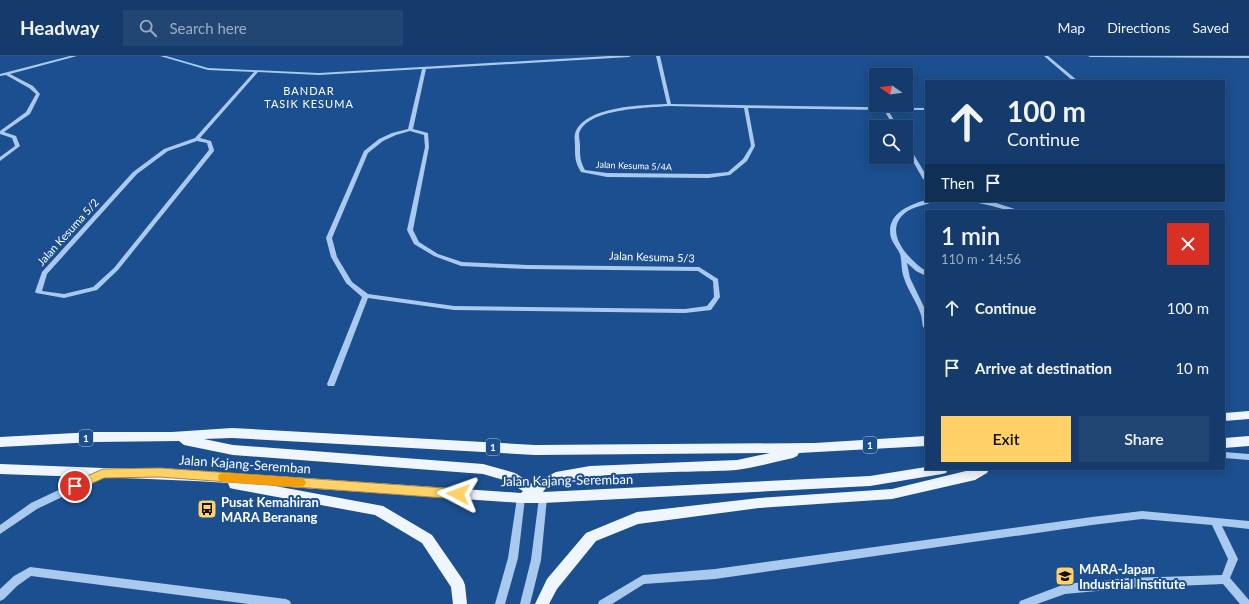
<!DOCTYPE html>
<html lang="en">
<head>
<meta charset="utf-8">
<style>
	:root { --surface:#143b6b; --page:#214673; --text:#f1f3f6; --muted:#9dadc1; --line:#33557e; --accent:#ffd166 }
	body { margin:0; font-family:Lato,sans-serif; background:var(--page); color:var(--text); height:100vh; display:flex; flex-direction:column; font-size:15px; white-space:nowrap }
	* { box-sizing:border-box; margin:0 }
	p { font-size:13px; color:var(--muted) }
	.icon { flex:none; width:22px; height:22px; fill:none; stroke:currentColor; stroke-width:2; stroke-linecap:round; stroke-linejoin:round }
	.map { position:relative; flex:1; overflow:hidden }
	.side { position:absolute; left:925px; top:154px; width:300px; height:260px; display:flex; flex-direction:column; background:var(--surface); border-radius:0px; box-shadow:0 2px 10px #0003,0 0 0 1px var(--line) }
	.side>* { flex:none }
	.banner { position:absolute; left:925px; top:24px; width:300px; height:122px; border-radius:0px; box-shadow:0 2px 10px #0003,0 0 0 1px var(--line); background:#143b6b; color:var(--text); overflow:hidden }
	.needle { width:26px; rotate:283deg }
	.tools { position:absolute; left:869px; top:12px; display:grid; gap:8px }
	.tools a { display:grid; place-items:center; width:44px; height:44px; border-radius:0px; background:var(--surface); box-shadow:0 2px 10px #0003,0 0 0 1px var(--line); font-size:20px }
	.pin { position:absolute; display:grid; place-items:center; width:34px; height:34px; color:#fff; margin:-17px; border:2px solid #fff; border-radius:50%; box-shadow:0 1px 4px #0007 }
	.me { position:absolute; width:44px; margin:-22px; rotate:274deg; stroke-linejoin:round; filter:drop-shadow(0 0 3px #0008) }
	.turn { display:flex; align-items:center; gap:14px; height:84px; padding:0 16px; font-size:18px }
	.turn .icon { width:52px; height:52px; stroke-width:2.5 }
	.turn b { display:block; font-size:28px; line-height:34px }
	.then { display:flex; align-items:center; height:38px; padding:0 16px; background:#0003; gap:8px; font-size:15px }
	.round { display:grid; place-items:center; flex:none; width:42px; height:42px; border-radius:0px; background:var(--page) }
	.summary { display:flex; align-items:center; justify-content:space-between; height:68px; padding:0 16px }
	h1 { font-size:24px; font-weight:600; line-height:30px }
	.primary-button { display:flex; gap:8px; margin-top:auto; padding:8px 16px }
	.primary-button a { flex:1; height:46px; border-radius:0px; background:var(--accent); color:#111; font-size:16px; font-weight:600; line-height:46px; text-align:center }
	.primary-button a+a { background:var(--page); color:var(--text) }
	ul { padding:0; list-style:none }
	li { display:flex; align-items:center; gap:12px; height:60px; padding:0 16px }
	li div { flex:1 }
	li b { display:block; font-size:15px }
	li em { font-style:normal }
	header { display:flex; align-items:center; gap:24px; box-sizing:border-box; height:56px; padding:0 20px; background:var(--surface); border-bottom:1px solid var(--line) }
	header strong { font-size:19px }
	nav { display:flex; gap:22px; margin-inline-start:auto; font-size:14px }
	.search { width:280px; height:36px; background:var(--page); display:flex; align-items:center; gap:10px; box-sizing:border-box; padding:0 14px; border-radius:0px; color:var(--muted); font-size:15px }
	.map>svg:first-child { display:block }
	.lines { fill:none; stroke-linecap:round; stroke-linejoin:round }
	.minor { fill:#a9c9ee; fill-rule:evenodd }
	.major { fill:#f0f6ff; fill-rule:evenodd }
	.route { fill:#ffd166; stroke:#a68842 }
	.slow { fill:#f59e0b }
	.labels { text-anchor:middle; stroke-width:4; stroke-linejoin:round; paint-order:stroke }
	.far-street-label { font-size:9px; fill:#fff; stroke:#1b4f8f }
	.shield { fill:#1b4f8f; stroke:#bbcadd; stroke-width:1 }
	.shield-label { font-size:10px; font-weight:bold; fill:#fff }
	.far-quarter-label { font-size:11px; letter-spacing:1px; fill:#fff; stroke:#1b4f8f }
	.street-label { font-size:11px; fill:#fff; stroke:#1b4f8f }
	.near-street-label { font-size:13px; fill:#fff; stroke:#1b4f8f }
	.near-poi-label { font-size:13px; font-weight:bold; fill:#fff; stroke:#1b4f8f; text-anchor:start }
</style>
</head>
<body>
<header>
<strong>Headway</strong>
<div class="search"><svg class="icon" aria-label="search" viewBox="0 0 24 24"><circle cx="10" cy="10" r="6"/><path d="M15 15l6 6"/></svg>Search here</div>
<nav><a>Map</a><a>Directions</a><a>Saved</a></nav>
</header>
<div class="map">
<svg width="1249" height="548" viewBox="0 0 1249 548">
	<rect width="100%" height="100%" fill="#1b4f8f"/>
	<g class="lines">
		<g class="minor">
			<path d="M 70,0 L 77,0 L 10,18 L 33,30 L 40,38 L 30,58 L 4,76 L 16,80 L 20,90 L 0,105 L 0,101 L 15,90 L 12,82 L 0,78 L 0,75 L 26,56 L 36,38 L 29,32 L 6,19 L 0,20 L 0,18 Z"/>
			<path d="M 160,0 L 166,0 L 208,12 L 319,17 L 609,0 L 631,0 L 629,1 L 426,13 L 413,73 L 428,77 L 429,91 L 413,174 L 419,186 L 438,198 L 462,206 L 527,209 L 699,211 L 718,223 L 720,241 L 711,254 L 685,257 L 454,254 L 368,242 L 335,328 L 334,330 L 328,330 L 327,328 L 362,241 L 346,227 L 331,201 L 326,182 L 364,95 L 379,83 L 392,77 L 408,73 L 422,13 L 319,19 L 258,16 L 200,82 L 211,85 L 214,94 L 214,95 L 118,214 L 97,234 L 64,242 L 36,237 L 35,236 L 42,216 L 133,116 L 164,93 L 195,82 L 254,16 L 208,14 ZM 410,75 L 424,79 L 425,91 L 407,174 L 414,188 L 434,200 L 461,210 L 527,213 L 698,215 L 713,225 L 714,241 L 707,250 L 685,253 L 454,250 L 368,238 L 352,226 L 337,201 L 332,182 L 368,97 L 383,85 L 396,79 ZM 197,85 L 207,87 L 209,94 L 114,212 L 93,231 L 64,238 L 42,235 L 47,218 L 137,118 L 168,95 Z"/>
			<path d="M 656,0 L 660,0 L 671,48 L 926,52 L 926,54 L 888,54 L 898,71 L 894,71 L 884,54 L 748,52 L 755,90 L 747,105 L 730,119 L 708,122 L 607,121 L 581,116 C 575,106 575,102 575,90 C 575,86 574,81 575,78 C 583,50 643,49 667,48 ZM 669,50 L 744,52 L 751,90 L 743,103 L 728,116 L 708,118 L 607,117 L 585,114 C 580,105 580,100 580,90 C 580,87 579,81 579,78 C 586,52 648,52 669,50 Z"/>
			<path d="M 1044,0 L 1048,0 L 1078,25 L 1073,25 Z"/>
			<path d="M 1088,0 L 1249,0 L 1249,2 L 1090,1 Z"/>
			<path d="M 906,88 L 908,89 L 926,119 L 926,125 L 923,123 L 906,93 Z"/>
			<path d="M 926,144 L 934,145 C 925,150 913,150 905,157 C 882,176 909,204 926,215 L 926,220 L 916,215 L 907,207 L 910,222 L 926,255 L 926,273 L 923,271 C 922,267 922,263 921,259 C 917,246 908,235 904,222 C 901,215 902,205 900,198 C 898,193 893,188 891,182 C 885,159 908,149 926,144 Z"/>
			<path d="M 973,145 L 993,146 L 1018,154 L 1019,155 L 1010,155 L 992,150 L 974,146 Z"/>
			<path d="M 1224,396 L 1249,398 L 1249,404 L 1224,402 Z"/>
			<path d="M 103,413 L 106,414 L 107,417 L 106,420 L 37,453 L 0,478 L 0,469 L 31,447 Z"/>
			<path d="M 521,438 L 524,439 L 525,442 L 518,502 L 505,548 L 495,548 L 508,502 L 517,442 L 518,439 Z"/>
			<path d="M 543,438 L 546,439 L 547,442 L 541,504 L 530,548 L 520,548 L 531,504 L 539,442 L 540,439 Z"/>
			<path d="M 1142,455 L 1249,465 L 1249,473 L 1222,470 L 1238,503 L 1230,522 L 1249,544 L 1249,548 L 1240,548 L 1223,528 L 1129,532 L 1065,538 L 1037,548 L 1019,548 L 1020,545 L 1065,528 L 1129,522 L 1222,519 L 1228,503 L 1212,469 L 1142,463 L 1092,469 L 715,523 L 644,528 L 612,548 L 598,548 L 599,545 L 643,519 L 715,513 L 1092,461 Z"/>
			<path d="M 30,511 L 286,543 L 290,545 L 291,548 L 249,548 L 31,520 L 17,530 L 4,543 L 0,545 L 0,533 L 14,520 Z"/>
		</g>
		<g class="major">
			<path d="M 1249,355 L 1249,363 L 1224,365 L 1224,357 Z"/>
			<path d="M 232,372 L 535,389 L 815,387 L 926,380 L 926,390 L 799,397 L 797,400 L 793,402 C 774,406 755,412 736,414 C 705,417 555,413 543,436 L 870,420 L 926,411 L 926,413 L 948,413 L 946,417 L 942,418 L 870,430 L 543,447 L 521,447 L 275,430 L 383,450 L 432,479 L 463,524 L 465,529 L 467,548 L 453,548 L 451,531 L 422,487 L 375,459 L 234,433 L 230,432 L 228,427 C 152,422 76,421 0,418 L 0,408 L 103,412 L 160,412 L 521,437 L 523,435 L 507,425 L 483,418 L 233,399 L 184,389 L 179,385 L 94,386 L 0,391 L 0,381 L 94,376 L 172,376 ZM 232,382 L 535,399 L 770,397 L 737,404 L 590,410 L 556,416 L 532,428 L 515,417 L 483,408 L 233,389 L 204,383 Z"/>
			<path d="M 1249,380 L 1249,390 L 1224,392 L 1224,382 Z"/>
			<path d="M 974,413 L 989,413 L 987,417 L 975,424 L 892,443 L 759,452 L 638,468 L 596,485 L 557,533 L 549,548 L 535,548 L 547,523 L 586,477 L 637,456 L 759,442 L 892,433 Z"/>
		</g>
	</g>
	<path class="route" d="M 160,412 L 458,433 L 462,435 L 464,438 L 462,441 L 458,443 L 160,421 L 104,422 L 75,435 L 71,434 L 70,430 L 71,427 L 103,413 Z"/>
	<path class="slow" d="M 223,417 L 300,422 L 304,423 L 306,427 L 304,430 L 300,431 L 223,426 L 219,424 L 218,421 L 219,418 Z"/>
	<defs>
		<g id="bus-square" transform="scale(1)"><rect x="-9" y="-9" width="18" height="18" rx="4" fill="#ffd166" stroke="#1b4f8f"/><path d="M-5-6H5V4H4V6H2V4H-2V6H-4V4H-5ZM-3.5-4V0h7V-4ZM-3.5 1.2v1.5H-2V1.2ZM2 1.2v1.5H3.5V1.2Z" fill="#111"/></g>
		<g id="university-square" transform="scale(1)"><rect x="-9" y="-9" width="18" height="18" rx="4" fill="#ffd166" stroke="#1b4f8f"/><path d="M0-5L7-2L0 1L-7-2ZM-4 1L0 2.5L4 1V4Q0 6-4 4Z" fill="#111"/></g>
	</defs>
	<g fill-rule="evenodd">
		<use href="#bus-square" x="207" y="453"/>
		<use href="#university-square" x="1065" y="520"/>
	</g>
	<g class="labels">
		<g class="far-street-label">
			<text transform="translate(634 110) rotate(2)" y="3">Jalan Kesuma 5/4A</text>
		</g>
		<g class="shield">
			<rect x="79" y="374" width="14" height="16" rx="3"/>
			<rect x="863" y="381" width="14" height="16" rx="3"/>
			<rect x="486" y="383" width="14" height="16" rx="3"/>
		</g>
		<g class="shield-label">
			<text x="86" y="386">1</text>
			<text x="870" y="393">1</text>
			<text x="493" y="395">1</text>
		</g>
		<g class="far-quarter-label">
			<text x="309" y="39">BANDAR<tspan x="309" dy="13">TASIK KESUMA</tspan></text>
		</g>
		<g class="street-label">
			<text transform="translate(68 176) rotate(-48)" y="4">Jalan Kesuma 5/2</text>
			<text transform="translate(652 201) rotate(2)" y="4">Jalan Kesuma 5/3</text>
		</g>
		<g class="near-street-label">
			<text transform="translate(245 408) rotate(4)" y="5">Jalan Kajang-Seremban</text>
			<text transform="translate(567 424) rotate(-1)" y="5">Jalan Kajang-Seremban</text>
		</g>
		<g class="near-poi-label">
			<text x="221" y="451">Pusat Kemahiran<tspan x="221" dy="15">MARA Beranang</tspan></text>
			<text x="1079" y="518">MARA-Japan<tspan x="1079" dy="15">Industrial Institute</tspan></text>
		</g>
	</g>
</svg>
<div class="tools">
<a><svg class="needle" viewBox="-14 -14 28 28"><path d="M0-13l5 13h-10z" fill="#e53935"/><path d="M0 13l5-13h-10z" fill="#9dadc1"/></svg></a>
<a><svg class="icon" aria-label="search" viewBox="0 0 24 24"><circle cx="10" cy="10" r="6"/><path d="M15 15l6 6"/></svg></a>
</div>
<div class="pin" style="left:75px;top:430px;background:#d93025"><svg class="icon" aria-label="arrive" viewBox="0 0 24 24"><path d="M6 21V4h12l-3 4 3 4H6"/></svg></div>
<svg class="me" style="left:458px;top:438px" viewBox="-20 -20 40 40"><path d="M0-17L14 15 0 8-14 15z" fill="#ffd166" stroke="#fff" stroke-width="4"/></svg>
<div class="banner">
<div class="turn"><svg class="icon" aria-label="ahead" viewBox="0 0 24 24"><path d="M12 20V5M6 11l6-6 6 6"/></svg><div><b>100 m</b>Continue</div></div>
<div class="then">Then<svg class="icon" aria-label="arrive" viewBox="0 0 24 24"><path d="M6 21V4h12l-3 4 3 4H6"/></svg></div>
</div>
<section class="side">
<div class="summary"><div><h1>1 min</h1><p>110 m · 14:56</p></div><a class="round" style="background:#d93025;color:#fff"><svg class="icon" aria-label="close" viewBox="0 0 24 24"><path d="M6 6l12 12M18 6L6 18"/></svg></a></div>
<ul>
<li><svg class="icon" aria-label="ahead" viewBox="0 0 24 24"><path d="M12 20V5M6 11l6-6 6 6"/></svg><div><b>Continue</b></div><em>100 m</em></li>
<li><svg class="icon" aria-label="arrive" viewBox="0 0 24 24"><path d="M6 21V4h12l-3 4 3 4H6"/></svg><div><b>Arrive at destination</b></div><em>10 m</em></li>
</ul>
<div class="primary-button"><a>Exit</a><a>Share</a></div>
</section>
</div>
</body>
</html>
